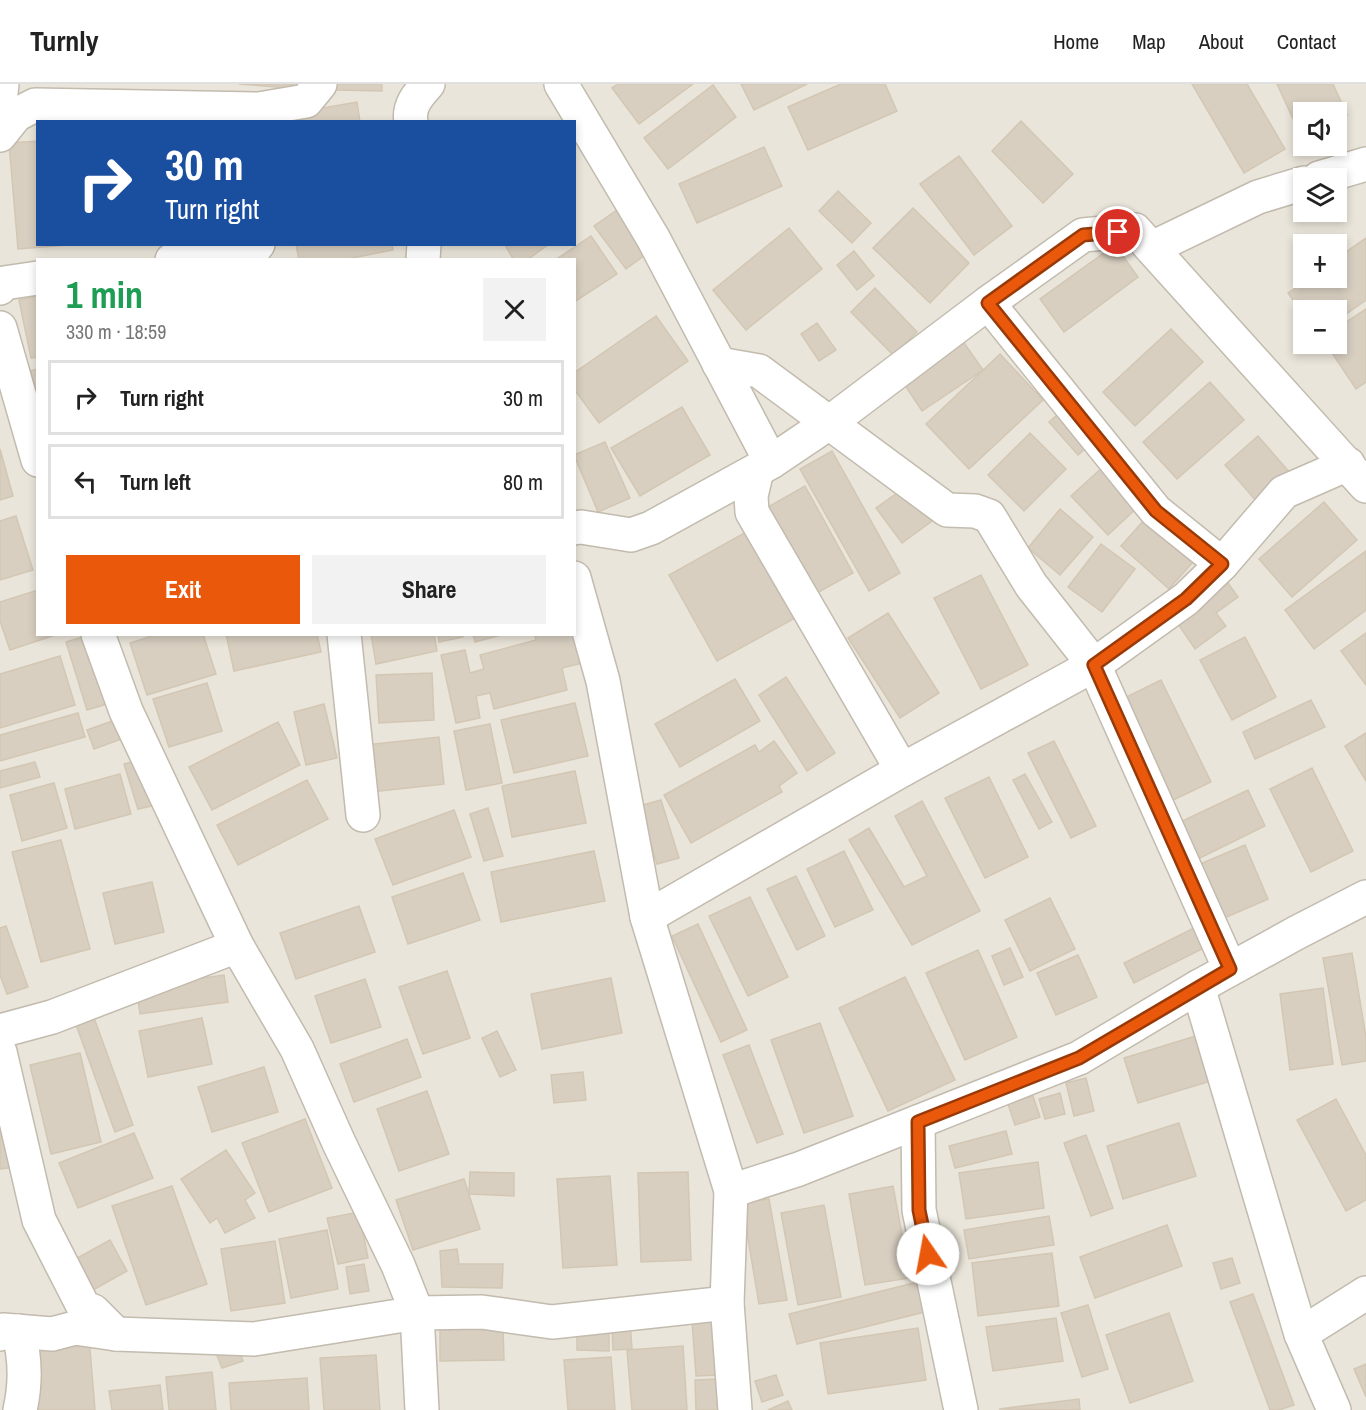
<!DOCTYPE html>
<html lang="en">
<head>
<meta charset="utf-8">
<style>
	:root { --surface:#fff; --page:#f2f2f2; --text:#222; --muted:#767676; --line:#e0e0e0; --accent:#ea580c }
	body { margin:0; font-family:"Archivo Narrow",sans-serif; background:var(--page); color:var(--text); height:100vh; display:flex; flex-direction:column; font-size:22px; white-space:nowrap }
	* { box-sizing:border-box; margin:0 }
	p { font-size:20px; color:var(--muted) }
	.icon { flex:none; width:33px; height:33px; fill:none; stroke:currentColor; stroke-width:2; stroke-linecap:round; stroke-linejoin:round }
	.map { position:relative; flex:1; overflow:hidden }
	.sheet { position:absolute; left:36px; top:174px; width:540px; height:378px; display:flex; flex-direction:column; background:var(--surface); border-radius:0px; box-shadow:0 3px 9px #0003 }
	.sheet>* { flex:none }
	.guide { position:absolute; left:36px; top:36px; width:540px; height:126px; border-radius:0px; box-shadow:0 3px 9px #0003; background:#1a4fa0; color:#fff; overflow:hidden }
	.fabs { position:absolute; left:1293px; top:18px; display:grid; gap:12px }
	.fabs a { display:grid; place-items:center; width:54px; height:54px; border-radius:0px; background:var(--surface); box-shadow:0 3px 9px #0003; font-size:30px }
	.pin { position:absolute; display:grid; place-items:center; width:51px; height:51px; color:#fff; margin:-26px; border:3px solid #fff; border-radius:50%; box-shadow:0 2px 6px #0007 }
	.me { position:absolute; width:66px; margin:-33px; rotate:348deg; stroke-linejoin:round; filter:drop-shadow(0 0 4px #0008) }
	.turn { display:flex; align-items:center; gap:21px; height:126px; padding:0 30px; font-size:27px }
	.turn .icon { width:78px; height:78px; stroke-width:2.5 }
	.turn b { display:block; font-size:42px; line-height:51px }
	.round { display:grid; place-items:center; flex:none; width:63px; height:63px; border-radius:0px; background:var(--page) }
	.headline { display:flex; align-items:center; justify-content:space-between; height:102px; padding:0 30px }
	h1 { font-size:36px; font-weight:800; line-height:45px; color:#1e9e55 }
	.button { display:flex; gap:12px; margin-top:auto; padding:12px 30px }
	.button a { flex:1; height:69px; border-radius:0px; background:var(--accent); color:#fff; font-size:24px; font-weight:800; line-height:69px; text-align:center }
	.button a+a { background:var(--page); color:var(--text) }
	ul { padding:0; list-style:none }
	li { display:flex; align-items:center; gap:18px; height:75px; margin:0 12px 9px; padding:0 18px; border:3px solid var(--line); border-radius:0px }
	li div { flex:1 }
	li b { display:block; font-size:22px }
	li em { font-style:normal }
	header { display:flex; align-items:center; gap:36px; box-sizing:border-box; height:84px; padding:0 30px; background:var(--surface); border-bottom:2px solid var(--line) }
	header strong { font-size:28px }
	nav { display:flex; gap:33px; margin-inline-start:auto; font-size:21px }
	.map>svg:first-child { display:block }
	.residential { fill:#eae5da; fill-rule:evenodd }
	.building { fill:#d8cfc1; stroke:#d3c7b4; stroke-width:1.5 }
	.lines { fill:none; stroke-linecap:round; stroke-linejoin:round }
	.street-casing { stroke:#c2bbae; stroke-width:36 }
	.street { stroke:#fff; stroke-width:33 }
	.route-casing { stroke:#983908; stroke-width:15 }
	.route { stroke:#ea580c; stroke-width:10 }
</style>
</head>
<body>
<header>
<strong>Turnly</strong>
<nav><a>Home</a><a>Map</a><a>About</a><a>Contact</a></nav>
</header>
<div class="map">
<svg width="1366" height="1326" viewBox="0 0 1366 1326">
	<rect width="100%" height="100%" fill="#f6f3ec"/>
	<path class="residential" d="M 0,0 L 1366,0 L 1366,1326 L 0,1326 ZM 1304,28 L 1336,28 L 1336,62 L 1304,62 ZM 38,38 L 574,38 L 574,160 L 38,160 ZM 1304,94 L 1336,94 L 1336,128 L 1304,128 ZM 1304,160 L 1336,160 L 1336,194 L 1304,194 ZM 38,176 L 574,176 L 574,550 L 38,550 ZM 1304,226 L 1336,226 L 1336,260 L 1304,260 Z"/>
	<g class="building">
		<path d="M 239,0 L 302,0 L 301,5 Z"/>
		<path d="M 335,0 L 382,0 L 382,7 L 335,6 Z"/>
		<path d="M 618,0 L 693,0 L 639,40 L 612,4 Z"/>
		<path d="M 741,0 L 807,0 L 754,26 Z"/>
		<path d="M 841,0 L 885,0 L 897,27 L 808,66 L 788,23 Z"/>
		<path d="M 1192,0 L 1247,0 L 1285,65 L 1244,89 Z"/>
		<path d="M 1277,0 L 1333,0 L 1347,31 L 1336,36 L 1336,28 L 1304,28 L 1304,51 L 1301,52 Z"/>
		<path d="M 713,1 L 736,33 L 668,85 L 644,54 Z"/>
		<path d="M 357,18 L 360,38 L 289,38 L 287,30 Z"/>
		<path d="M 1021,37 L 1073,90 L 1043,119 L 992,67 Z"/>
		<path d="M 38,57 L 38,160 L 68,161 L 18,165 L 9,59 Z"/>
		<path d="M 764,63 L 782,102 L 697,139 L 679,100 Z"/>
		<path d="M 959,72 L 1012,142 L 974,171 L 920,100 Z"/>
		<path d="M 838,107 L 871,139 L 852,159 L 819,127 Z"/>
		<path d="M 913,124 L 969,179 L 930,219 L 873,164 Z"/>
		<path d="M 617,126 L 649,168 L 626,185 L 594,142 Z"/>
		<path d="M 789,144 L 822,185 L 746,246 L 713,206 Z"/>
		<path d="M 591,152 L 617,190 L 574,218 L 574,176 L 555,176 Z"/>
		<path d="M 1366,154 L 1366,216 L 1336,237 L 1336,226 L 1304,226 L 1304,232 L 1288,209 L 1310,194 L 1336,194 L 1336,175 Z"/>
		<path d="M 296,160 L 392,160 L 393,166 L 342,176 L 299,176 Z"/>
		<path d="M 510,160 L 549,160 L 527,176 L 514,176 L 506,163 Z"/>
		<path d="M 1115,161 L 1138,193 L 1064,248 L 1040,215 Z"/>
		<path d="M 854,167 L 874,192 L 857,206 L 837,181 Z"/>
		<path d="M 875,204 L 917,248 L 893,271 L 851,228 Z"/>
		<path d="M 38,212 L 38,273 L 31,274 L 19,216 Z"/>
		<path d="M 1366,225 L 1366,298 L 1356,305 L 1326,260 L 1336,260 L 1336,245 Z"/>
		<path d="M 656,232 L 688,277 L 599,339 L 574,305 L 574,289 Z"/>
		<path d="M 817,239 L 836,266 L 819,277 L 801,250 Z"/>
		<path d="M 1171,245 L 1203,278 L 1135,342 L 1103,308 Z"/>
		<path d="M 962,256 L 983,286 L 922,327 L 902,297 Z"/>
		<path d="M 1000,270 L 1043,316 L 969,385 L 926,340 Z"/>
		<path d="M 38,285 L 38,311 L 30,287 Z"/>
		<path d="M 1210,298 L 1244,336 L 1177,395 L 1143,358 Z"/>
		<path d="M 682,323 L 710,371 L 640,412 L 611,364 Z"/>
		<path d="M 1065,324 L 1094,357 L 1078,371 L 1049,338 Z"/>
		<path d="M 1030,349 L 1066,385 L 1024,427 L 988,391 Z"/>
		<path d="M 1258,352 L 1291,390 L 1258,419 L 1225,381 Z"/>
		<path d="M 605,358 L 630,414 L 598,428 L 574,371 Z"/>
		<path d="M 0,365 L 13,412 L 0,416 Z"/>
		<path d="M 832,367 L 900,489 L 869,507 L 800,385 Z"/>
		<path d="M 1104,382 L 1141,420 L 1108,451 L 1071,412 Z"/>
		<path d="M 805,402 L 853,489 L 817,509 L 768,423 Z"/>
		<path d="M 907,402 L 932,437 L 902,459 L 876,424 Z"/>
		<path d="M 1324,418 L 1357,456 L 1292,513 L 1259,475 Z"/>
		<path d="M 1060,425 L 1093,453 L 1060,491 L 1028,464 Z"/>
		<path d="M 1153,426 L 1201,469 L 1169,505 L 1121,462 Z"/>
		<path d="M 16,432 L 33,486 L 0,496 L 0,437 Z"/>
		<path d="M 757,442 L 806,528 L 717,577 L 669,491 Z"/>
		<path d="M 1101,460 L 1135,485 L 1102,528 L 1068,503 Z"/>
		<path d="M 1366,467 L 1366,526 L 1314,565 L 1285,526 Z"/>
		<path d="M 981,491 L 1028,581 L 981,605 L 934,514 Z"/>
		<path d="M 1228,499 L 1238,513 L 1216,529 L 1226,542 L 1195,565 L 1176,537 Z"/>
		<path d="M 38,506 L 38,550 L 58,550 L 10,566 L 0,537 L 0,518 Z"/>
		<path d="M 888,529 L 939,609 L 900,634 L 848,554 Z"/>
		<path d="M 1366,549 L 1366,601 L 1341,567 Z"/>
		<path d="M 158,550 L 203,550 L 216,590 L 147,611 L 130,559 Z"/>
		<path d="M 226,550 L 317,550 L 321,568 L 234,587 Z"/>
		<path d="M 371,550 L 434,550 L 437,567 L 376,580 Z"/>
		<path d="M 438,550 L 463,550 L 463,553 L 439,558 Z"/>
		<path d="M 473,550 L 505,550 L 475,558 Z"/>
		<path d="M 544,550 L 574,550 L 583,579 L 562,584 L 567,606 L 494,625 L 490,609 L 476,612 L 480,634 L 456,639 L 441,571 L 465,566 L 470,589 L 484,585 L 480,571 L 536,556 L 535,552 Z"/>
		<path d="M 86,552 L 107,620 L 87,626 L 66,558 Z"/>
		<path d="M 1245,553 L 1276,613 L 1232,636 L 1200,576 Z"/>
		<path d="M 60,572 L 75,621 L 0,644 L 0,590 Z"/>
		<path d="M 432,589 L 434,636 L 379,639 L 376,591 Z"/>
		<path d="M 786,593 L 835,669 L 807,687 L 759,611 Z"/>
		<path d="M 735,595 L 760,637 L 680,683 L 655,640 Z"/>
		<path d="M 1161,596 L 1211,698 L 1163,721 L 1114,619 Z"/>
		<path d="M 207,599 L 222,647 L 169,663 L 153,615 Z"/>
		<path d="M 1311,616 L 1325,643 L 1255,675 L 1243,648 Z"/>
		<path d="M 575,619 L 588,672 L 514,689 L 501,636 Z"/>
		<path d="M 324,620 L 337,674 L 306,681 L 294,628 Z"/>
		<path d="M 78,629 L 85,653 L 0,677 L 0,651 Z"/>
		<path d="M 118,635 L 124,654 L 94,665 L 87,646 Z"/>
		<path d="M 278,638 L 300,681 L 212,726 L 189,683 Z"/>
		<path d="M 490,640 L 502,699 L 466,706 L 454,647 Z"/>
		<path d="M 1366,649 L 1366,697 L 1345,662 Z"/>
		<path d="M 439,653 L 444,700 L 371,708 L 366,661 Z"/>
		<path d="M 774,657 L 797,689 L 779,702 L 782,708 L 691,759 L 664,711 L 755,661 L 759,668 Z"/>
		<path d="M 1054,657 L 1096,742 L 1071,754 L 1028,669 Z"/>
		<path d="M 139,676 L 152,722 L 138,725 L 124,680 Z"/>
		<path d="M 35,678 L 40,693 L 0,704 L 0,687 Z"/>
		<path d="M 1312,684 L 1353,767 L 1311,788 L 1270,705 Z"/>
		<path d="M 575,687 L 586,739 L 512,753 L 502,702 Z"/>
		<path d="M 120,690 L 131,730 L 75,745 L 65,705 Z"/>
		<path d="M 1025,690 L 1052,738 L 1039,745 L 1013,696 Z"/>
		<path d="M 989,693 L 1028,773 L 985,794 L 945,714 Z"/>
		<path d="M 307,696 L 328,735 L 238,781 L 217,741 Z"/>
		<path d="M 54,699 L 67,744 L 22,757 L 10,711 Z"/>
		<path d="M 1248,706 L 1265,742 L 1198,775 L 1180,738 Z"/>
		<path d="M 661,716 L 679,774 L 657,780 L 639,722 Z"/>
		<path d="M 922,717 L 980,827 L 912,861 L 849,756 L 869,744 L 904,803 L 927,792 L 895,732 Z"/>
		<path d="M 488,724 L 503,772 L 484,777 L 470,730 Z"/>
		<path d="M 454,726 L 471,773 L 393,801 L 375,755 Z"/>
		<path d="M 61,756 L 90,865 L 41,878 L 12,768 Z"/>
		<path d="M 1245,761 L 1268,815 L 1222,835 L 1198,781 Z"/>
		<path d="M 594,767 L 605,817 L 501,838 L 491,788 Z"/>
		<path d="M 844,767 L 873,826 L 835,843 L 807,785 Z"/>
		<path d="M 463,789 L 480,836 L 408,860 L 392,813 Z"/>
		<path d="M 796,792 L 825,852 L 797,866 L 767,805 Z"/>
		<path d="M 152,798 L 164,848 L 115,860 L 103,809 Z"/>
		<path d="M 750,813 L 788,893 L 748,912 L 709,832 Z"/>
		<path d="M 1050,814 L 1075,865 L 1030,887 L 1005,836 Z"/>
		<path d="M 359,822 L 375,868 L 296,895 L 280,849 Z"/>
		<path d="M 698,840 L 747,946 L 721,958 L 672,852 Z"/>
		<path d="M 6,842 L 28,903 L 7,910 L 0,891 L 0,844 Z"/>
		<path d="M 1198,842 L 1208,862 L 1134,899 L 1124,879 Z"/>
		<path d="M 1010,864 L 1023,893 L 1004,901 L 992,872 Z"/>
		<path d="M 978,866 L 1017,953 L 965,976 L 926,889 Z"/>
		<path d="M 1352,869 L 1366,953 L 1366,977 L 1342,981 L 1323,874 Z"/>
		<path d="M 1078,871 L 1097,913 L 1056,931 L 1037,889 Z"/>
		<path d="M 447,887 L 470,954 L 423,970 L 399,903 Z"/>
		<path d="M 224,891 L 228,918 L 140,930 L 136,903 Z"/>
		<path d="M 905,893 L 955,996 L 888,1027 L 839,924 Z"/>
		<path d="M 611,894 L 622,949 L 542,965 L 531,910 Z"/>
		<path d="M 365,895 L 381,943 L 331,959 L 315,912 Z"/>
		<path d="M 1323,904 L 1333,980 L 1290,986 L 1280,910 Z"/>
		<path d="M 93,931 L 133,1041 L 115,1048 L 75,938 Z"/>
		<path d="M 202,934 L 212,980 L 148,993 L 139,947 Z"/>
		<path d="M 820,939 L 853,1032 L 804,1049 L 771,956 Z"/>
		<path d="M 497,947 L 516,986 L 500,993 L 482,954 Z"/>
		<path d="M 1199,951 L 1214,996 L 1138,1019 L 1124,974 Z"/>
		<path d="M 407,955 L 421,993 L 354,1018 L 340,980 Z"/>
		<path d="M 749,961 L 783,1050 L 757,1059 L 723,971 Z"/>
		<path d="M 80,969 L 101,1058 L 51,1070 L 30,981 Z"/>
		<path d="M 264,983 L 278,1028 L 212,1048 L 198,1003 Z"/>
		<path d="M 0,987 L 16,1083 L 0,1085 Z"/>
		<path d="M 583,988 L 586,1016 L 554,1019 L 551,991 Z"/>
		<path d="M 1086,994 L 1094,1027 L 1074,1032 L 1066,999 Z"/>
		<path d="M 427,1007 L 449,1070 L 399,1087 L 377,1025 Z"/>
		<path d="M 1060,1009 L 1065,1030 L 1045,1035 L 1039,1015 Z"/>
		<path d="M 1033,1012 L 1040,1033 L 1015,1041 L 1008,1020 Z"/>
		<path d="M 1336,1015 L 1366,1071 L 1366,1116 L 1346,1127 L 1297,1036 Z"/>
		<path d="M 305,1035 L 332,1104 L 269,1128 L 242,1059 Z"/>
		<path d="M 1179,1039 L 1196,1092 L 1123,1115 L 1107,1062 Z"/>
		<path d="M 1006,1047 L 1012,1070 L 955,1084 L 949,1062 Z"/>
		<path d="M 134,1049 L 153,1094 L 78,1124 L 59,1079 Z"/>
		<path d="M 1086,1051 L 1113,1124 L 1091,1132 L 1064,1059 Z"/>
		<path d="M 226,1066 L 255,1109 L 245,1116 L 255,1134 L 225,1149 L 217,1134 L 210,1139 L 181,1095 Z"/>
		<path d="M 1038,1078 L 1044,1124 L 966,1135 L 959,1089 Z"/>
		<path d="M 470,1088 L 514,1089 L 514,1112 L 469,1110 Z"/>
		<path d="M 688,1088 L 691,1176 L 641,1178 L 638,1089 Z"/>
		<path d="M 610,1092 L 617,1181 L 563,1184 L 557,1095 Z"/>
		<path d="M 464,1095 L 480,1145 L 413,1166 L 396,1116 Z"/>
		<path d="M 172,1102 L 207,1200 L 146,1221 L 112,1122 Z"/>
		<path d="M 893,1102 L 910,1194 L 865,1201 L 849,1110 Z"/>
		<path d="M 769,1115 L 787,1216 L 759,1220 L 742,1119 Z"/>
		<path d="M 824,1121 L 841,1213 L 798,1221 L 781,1129 Z"/>
		<path d="M 359,1128 L 368,1174 L 338,1180 L 327,1134 Z"/>
		<path d="M 1049,1132 L 1054,1161 L 969,1175 L 964,1146 Z"/>
		<path d="M 1167,1141 L 1182,1182 L 1095,1214 L 1080,1173 Z"/>
		<path d="M 327,1146 L 338,1205 L 291,1214 L 279,1155 Z"/>
		<path d="M 110,1156 L 127,1187 L 86,1210 L 68,1179 Z"/>
		<path d="M 275,1157 L 285,1219 L 231,1227 L 221,1165 Z"/>
		<path d="M 457,1165 L 459,1180 L 503,1180 L 502,1204 L 442,1203 L 440,1167 Z"/>
		<path d="M 1052,1169 L 1059,1222 L 978,1232 L 972,1179 Z"/>
		<path d="M 1232,1174 L 1240,1199 L 1221,1205 L 1213,1179 Z"/>
		<path d="M 364,1180 L 369,1207 L 350,1210 L 346,1183 Z"/>
		<path d="M 922,1197 L 929,1227 L 797,1260 L 789,1230 Z"/>
		<path d="M 1253,1210 L 1294,1321 L 1279,1326 L 1270,1326 L 1230,1218 Z"/>
		<path d="M 1088,1221 L 1108,1285 L 1082,1293 L 1061,1229 Z"/>
		<path d="M 1169,1229 L 1193,1297 L 1130,1319 L 1106,1251 Z"/>
		<path d="M 1056,1234 L 1063,1277 L 993,1287 L 986,1243 Z"/>
		<path d="M 716,1235 L 720,1291 L 696,1292 L 692,1237 Z"/>
		<path d="M 577,1238 L 609,1239 L 609,1267 L 577,1266 Z"/>
		<path d="M 630,1238 L 632,1265 L 613,1266 L 612,1239 Z"/>
		<path d="M 503,1243 L 504,1276 L 440,1277 L 440,1244 Z"/>
		<path d="M 918,1244 L 926,1296 L 828,1310 L 820,1259 Z"/>
		<path d="M 89,1253 L 95,1326 L 37,1326 L 32,1258 Z"/>
		<path d="M 237,1262 L 243,1277 L 222,1284 L 216,1269 Z"/>
		<path d="M 683,1262 L 687,1326 L 632,1326 L 627,1266 Z"/>
		<path d="M 376,1271 L 380,1326 L 324,1326 L 320,1274 Z"/>
		<path d="M 611,1273 L 615,1326 L 568,1326 L 564,1276 Z"/>
		<path d="M 1366,1280 L 1366,1313 L 1354,1285 Z"/>
		<path d="M 212,1288 L 216,1326 L 169,1326 L 166,1293 Z"/>
		<path d="M 776,1291 L 783,1311 L 762,1318 L 755,1297 Z"/>
		<path d="M 307,1294 L 309,1326 L 231,1326 L 229,1299 Z"/>
		<path d="M 719,1295 L 719,1326 L 696,1326 L 695,1296 Z"/>
		<path d="M 160,1301 L 163,1326 L 112,1326 L 109,1307 Z"/>
		<path d="M 1079,1315 L 1080,1326 L 999,1325 Z"/>
		<path d="M 788,1317 L 792,1326 L 768,1326 Z"/>
	</g>
	<g class="lines">
		<g class="street-casing">
			<g id="street">
				<path d="M 561,0 L 653,154 L 771,378"/>
				<path d="M 0,17 L 2,0"/>
				<path d="M 411,38 C 408,22 418,11 428,0"/>
				<path d="M 0,51 L 16,31 L 35,21 L 259,25 L 306,17 L 320,0"/>
				<path d="M 1319,94 L 1366,80"/>
				<path d="M 1152,164 L 1258,113 L 1304,99"/>
				<path d="M 172,176 L 255,164 L 258,160"/>
				<path d="M 423,176 L 424,160"/>
				<path d="M 0,204 L 4,199 L 38,194"/>
				<path d="M 988,219 L 1156,427 L 1222,480"/>
				<path d="M 0,244 L 38,376"/>
				<path d="M 719,280 L 759,287 L 947,426 L 975,427 L 989,432 L 1031,501 L 1094,581 L 1230,885"/>
				<path d="M 757,386 L 751,412 L 752,428 L 902,686"/>
				<path d="M 574,444 L 581,443 L 631,451 L 651,444 L 771,378 L 829,339 L 988,219 L 1083,151 L 1135,146 L 1366,402"/>
				<path d="M 574,494 L 603,597 L 647,833 L 731,1107"/>
				<path d="M 98,550 L 126,627 L 237,862 L 297,965 L 339,1059 L 398,1181 L 417,1229 L 422,1326"/>
				<path d="M 344,550 L 363,731"/>
				<path d="M 647,833 L 902,686 L 1094,581 L 1186,515 L 1222,480 L 1284,408 L 1348,380"/>
				<path d="M 1198,903 L 1301,1250 L 1334,1326"/>
				<path d="M 0,947 L 52,933 L 237,862"/>
				<path d="M 0,968 L 39,1136 L 84,1224 L 93,1227 L 116,1250"/>
				<path d="M 918,1038 L 919,1126 L 961,1326"/>
				<path d="M 18,1247 C 26,1274 26,1299 20,1326"/>
				<path d="M 0,1250 L 3,1246 L 52,1250 L 75,1244 L 116,1250 L 254,1255 L 417,1229 L 482,1228 L 552,1238 L 727,1219"/>
				<path d="M 1301,1250 L 1366,1209"/>
				<path d="M 735,1326 L 727,1219 L 731,1107 L 799,1085 L 1079,974 L 1198,903 L 1296,849 L 1366,813"/>
			</g>
		</g>
		<use href="#street" class="street"/>
	</g>
	<g class="lines">
		<g class="route-casing">
			<path id="route" d="M 928,1170 L 919,1126 L 918,1038 L 1079,974 L 1230,885 L 1094,581 L 1186,515 L 1222,480 L 1156,427 L 988,219 L 1083,151 L 1118,148"/>
		</g>
		<use href="#route" class="route"/>
	</g>
</svg>
<div class="fabs">
<a><svg class="icon" aria-label="sound" viewBox="0 0 24 24"><path d="M4 9h4l5-4v14l-5-4H4zM17 9q2 3 0 6"/></svg></a>
<a><svg class="icon" aria-label="layers" viewBox="0 0 24 24"><path d="M12 4l9 5-9 5-9-5zM3 14l9 5 9-5"/></svg></a>
<a>+</a>
<a>−</a>
</div>
<div class="pin" style="left:1118px;top:148px;background:#d93025"><svg class="icon" aria-label="arrive" viewBox="0 0 24 24"><path d="M6 21V4h12l-3 4 3 4H6"/></svg></div>
<svg class="me" style="left:928px;top:1170px" viewBox="-20 -20 40 40"><circle r="19" fill="#fff"/><path d="M0-13L10 11 0 6-10 11z" fill="#ea580c"/></svg>
<div class="guide">
<div class="turn"><svg class="icon" aria-label="right" viewBox="0 0 24 24"><path d="M7 20v-9h11M14 6l5 5-5 5"/></svg><div><b>30 m</b>Turn right</div></div>
</div>
<section class="sheet">
<div class="headline"><div><h1>1 min</h1><p>330 m · 18:59</p></div><a class="round"><svg class="icon" aria-label="close" viewBox="0 0 24 24"><path d="M6 6l12 12M18 6L6 18"/></svg></a></div>
<ul>
<li><svg class="icon" aria-label="right" viewBox="0 0 24 24"><path d="M7 20v-9h11M14 6l5 5-5 5"/></svg><div><b>Turn right</b></div><em>30 m</em></li>
<li><svg class="icon" aria-label="left" viewBox="0 0 24 24"><path d="M17 20v-9H6M10 6l-5 5 5 5"/></svg><div><b>Turn left</b></div><em>80 m</em></li>
</ul>
<div class="button"><a>Exit</a><a>Share</a></div>
</section>
</div>
</body>
</html>
